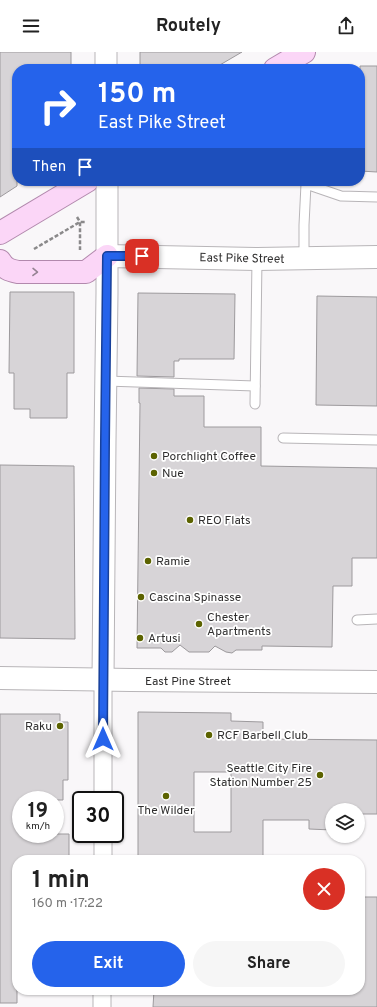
<!DOCTYPE html>
<html lang="en">
<head>
<meta charset="utf-8">
<style>
	:root { --surface:#fff; --page:#f6f6f6; --text:#222; --muted:#767676; --accent:#2563eb }
	body { margin:0; font-family:Overpass,sans-serif; background:var(--page); color:var(--text); height:100vh; display:flex; flex-direction:column; font-size:15px; white-space:nowrap }
	* { box-sizing:border-box; margin:0 }
	p { font-size:13px; color:var(--muted) }
	.icon { flex:none; width:22px; height:22px; fill:none; stroke:currentColor; stroke-width:2; stroke-linecap:round; stroke-linejoin:round }
	.map { position:relative; flex:1; overflow:hidden }
	.panel { position:absolute; left:12px; top:803px; width:353px; height:140px; display:flex; flex-direction:column; background:var(--surface); border-radius:16px; box-shadow:0 1px 3px #0004 }
	.panel>* { flex:none }
	.top-card { position:absolute; left:12px; top:12px; width:353px; height:122px; border-radius:16px; box-shadow:0 1px 3px #0004; background:#2563eb; color:#fff; overflow:hidden }
	.controls { position:absolute; left:325px; top:751px; display:grid; gap:8px }
	.controls a { display:grid; place-items:center; width:40px; height:40px; border-radius:50%; background:var(--surface); box-shadow:0 1px 3px #0004; font-size:20px }
	.speed { position:absolute; left:12px; top:739px; display:flex; gap:8px; font-size:20px; font-weight:700; text-align:center }
	.speed>* { display:grid; place-content:center; width:52px; height:52px; border-radius:50%; background:var(--surface); box-shadow:0 1px 3px #0004; line-height:1 }
	.speed small { font-size:10px; font-weight:400 }
	.speed .limit { border:2px solid #111; border-radius:6px; background:#fff; color:#111 }
	.pin { position:absolute; display:grid; place-items:center; width:34px; height:34px; color:#fff; margin:-17px; border-radius:8px; box-shadow:0 2px 6px #0006 }
	.me { position:absolute; width:44px; margin:-22px; rotate:0deg; stroke-linejoin:round; filter:drop-shadow(0 0 3px #0008) }
	.turn { display:flex; align-items:center; gap:14px; height:84px; padding:0 20px; font-size:18px }
	.turn .icon { width:52px; height:52px; stroke-width:2.5 }
	.turn b { display:block; font-size:28px; line-height:34px }
	.then { display:flex; align-items:center; height:38px; padding:0 20px; background:#0003; gap:8px; font-size:15px }
	.round { display:grid; place-items:center; flex:none; width:42px; height:42px; border-radius:21px; background:var(--page) }
	.head { display:flex; align-items:center; justify-content:space-between; height:68px; padding:0 20px }
	h1 { font-size:24px; font-weight:700; line-height:30px }
	.primary-button { display:flex; gap:8px; margin-top:auto; padding:8px 20px }
	.primary-button a { flex:1; height:46px; border-radius:24px; background:var(--accent); color:#fff; font-size:16px; font-weight:700; line-height:46px; text-align:center }
	.primary-button a+a { background:var(--page); color:var(--text) }
	header { display:flex; justify-content:space-between; align-items:center; height:52px; padding:0 20px; background:var(--surface); font-size:18px; font-weight:700 }
	.map>svg:first-child { display:block }
	.building { fill:#d7d4d7; stroke:#9d9a9d; fill-rule:evenodd }
	.lines { fill:none; stroke-linecap:round; stroke-linejoin:round }
	.service-casing { stroke:#b8b5b8; stroke-width:11 }
	.minor-casing { stroke:#b8b5b8; stroke-width:19 }
	.tertiary-casing { stroke:#b8b5b8; stroke-width:23 }
	.secondary-casing { stroke:#b8b5b8; stroke-width:24 }
	.primary-casing { stroke:#b289ad; stroke-width:24 }
	.path { stroke:#8a898a; stroke-width:2.5; stroke-dasharray:4 2; stroke-linecap:butt }
	.service { stroke:#fff; stroke-width:9 }
	.minor { stroke:#fff; stroke-width:17 }
	.tertiary { stroke:#fff; stroke-width:21 }
	.secondary { stroke:#fff; stroke-width:22 }
	.primary { stroke:#fbd6f7; stroke-width:22 }
	.oneway { stroke:#958292 }
	.route-casing { stroke:#184099; stroke-width:10 }
	.route { stroke:#2563eb; stroke-width:7 }
	.poi-dot { fill:#5c6300; stroke:#fff; stroke-width:1.5 }
	.labels { text-anchor:middle; stroke-width:3.5; stroke-linejoin:round; paint-order:stroke }
	.street-label { font-size:12px; fill:#2f2e2e; stroke:#fff }
	.poi-label { font-size:12px; fill:#2f2e2e; stroke:#fff; text-anchor:start }
</style>
</head>
<body>
<header><svg class="icon" aria-label="menu" viewBox="0 0 24 24"><path d="M4 6h16M4 12h16M4 18h16"/></svg>Routely<svg class="icon" aria-label="share" viewBox="0 0 24 24"><path d="M12 15V3M7 8l5-5 5 5M5 13v7h14v-7"/></svg></header>
<div class="map">
<svg width="377" height="955" viewBox="0 0 377 955">
	<rect width="100%" height="100%" fill="#f9f7f9"/>
	<g class="building">
		<path d="M 0,0 L 71,0 L 71,17 L 17,17 L 17,134 L 0,145 Z"/>
		<path d="M 140,0 L 242,0 L 213,17 L 140,17 Z"/>
		<path d="M 360,14 L 377,14 L 377,120 L 360,119 Z"/>
		<path d="M 10,240 L 74,240 L 74,321 L 67,321 L 67,366 L 30,366 L 30,357 L 14,357 L 14,321 L 9,321 Z"/>
		<path d="M 138,241 L 235,242 L 234,307 L 179,307 L 179,309 L 174,309 L 174,325 L 137,324 Z"/>
		<path d="M 317,244 L 377,245 L 377,354 L 316,353 Z"/>
		<path d="M 139,336 L 174,337 L 174,344 L 204,344 L 204,375 L 261,375 L 261,414 L 377,416 L 377,506 L 352,506 L 352,534 L 333,534 L 332,595 L 262,594 L 262,598 L 236,598 L 232,601 L 226,600 L 215,594 L 209,600 L 189,600 L 180,593 L 172,600 L 165,600 L 161,596 L 137,596 L 140,351 L 139,351 Z"/>
		<path d="M 0,413 L 74,414 L 75,587 L 0,586 Z"/>
		<path d="M 138,660 L 231,661 L 231,669 L 263,670 L 263,687 L 377,688 L 377,762 L 358,762 L 358,758 L 332,758 L 332,778 L 309,777 L 309,768 L 263,768 L 263,808 L 138,808 ZM 194,720 L 231,720 L 231,780 L 194,780 Z"/>
		<path d="M 0,662 L 60,662 L 60,670 L 68,670 L 68,728 L 63,728 L 63,748 L 21,748 L 21,782 L 69,782 L 69,808 L 17,808 L 17,951 L 0,951 Z"/>
		<path d="M 360,845 L 377,845 L 377,955 L 153,955 L 154,938 L 360,938 Z"/>
	</g>
	<g class="lines">
		<g class="service-casing">
			<g id="service">
				<path d="M 304,207 L 304,173 L 306,132 L 341,144 L 377,145"/>
				<path d="M 106,329 L 255,334"/>
				<path d="M 255,352 L 257,207"/>
				<path d="M 283,386 L 377,388"/>
				<path d="M 357,568 L 377,567"/>
			</g>
		</g>
		<g class="minor-casing">
			<g id="minor">
				<path d="M 103,748 L 103,628"/>
				<path d="M 103,808 L 103,782"/>
				<path d="M 102,955 L 102,938"/>
			</g>
		</g>
		<g class="tertiary-casing">
			<g id="tertiary">
				<path d="M 106,0 L 106,17"/>
				<path d="M 103,628 L 105,389 L 107,241 L 107,129"/>
			</g>
		</g>
		<g class="secondary-casing">
			<g id="secondary">
				<path d="M 107,204 L 257,207 L 377,205"/>
				<path d="M 0,626 L 131,628 L 377,630"/>
			</g>
		</g>
		<g class="primary-casing">
			<g id="primary">
				<path d="M 275,17 L 304,0"/>
				<path d="M 0,181 L 87,129"/>
				<path d="M 0,209 C 5,217 9,218 18,220 L 86,220 L 107,204"/>
			</g>
		</g>
		<g class="path">
			<path d="M 77,165 L 80,170 L 80,198"/>
			<path d="M 34,197 L 80,170 L 86,170"/>
		</g>
		<use href="#service" class="service"/>
		<use href="#minor" class="minor"/>
		<use href="#tertiary" class="tertiary"/>
		<use href="#secondary" class="secondary"/>
		<use href="#primary" class="primary"/>
	</g>
	<defs><path id="oneway-chevron" d="M-2-3.5L2.5 0L-2 3.5" fill="none" stroke-width="1.6" stroke-linecap="round" stroke-linejoin="round"/></defs>
	<use class="oneway" href="#oneway-chevron" transform="translate(35 220) rotate(1)"/>
	<g class="lines">
		<g class="route-casing">
			<path id="route" d="M 103,687 L 105,389 L 107,204 L 142,204"/>
		</g>
		<use href="#route" class="route"/>
	</g>
	<g class="poi-dot">
		<circle cx="154" cy="404" r="4"/>
		<circle cx="154" cy="421" r="4"/>
		<circle cx="190" cy="468" r="4"/>
		<circle cx="148" cy="509" r="4"/>
		<circle cx="141" cy="545" r="4"/>
		<circle cx="199" cy="572" r="4"/>
		<circle cx="140" cy="586" r="4"/>
		<circle cx="60" cy="674" r="4"/>
		<circle cx="209" cy="683" r="4"/>
		<circle cx="320" cy="723" r="4"/>
		<circle cx="166" cy="744" r="4"/>
	</g>
	<g class="labels">
		<g class="street-label">
			<text transform="translate(242 206) rotate(1)" y="4">East Pike Street</text>
			<text x="188" y="633">East Pine Street</text>
		</g>
		<g class="poi-label">
			<text x="162" y="408">Porchlight Coffee</text>
			<text x="162" y="425">Nue</text>
			<text x="198" y="472">REO Flats</text>
			<text x="156" y="513">Ramie</text>
			<text x="149" y="549">Cascina Spinasse</text>
			<text x="207" y="569">Chester<tspan x="207" dy="14">Apartments</tspan></text>
			<text x="148" y="590">Artusi</text>
			<text x="52" y="678" text-anchor="end">Raku</text>
			<text x="217" y="687">RCF Barbell Club</text>
			<text x="312" y="720" text-anchor="end">Seattle City Fire<tspan x="312" dy="14">Station Number 25</tspan></text>
			<text x="166" y="762" text-anchor="middle">The Wilder</text>
		</g>
	</g>
</svg>
<div class="controls">
<a><svg class="icon" aria-label="layers" viewBox="0 0 24 24"><path d="M12 4l9 5-9 5-9-5zM3 14l9 5 9-5"/></svg></a>
</div>
<div class="speed"><div>19<small>km/h</small></div><div class="limit">30</div></div>
<div class="pin" style="left:142px;top:204px;background:#d93025"><svg class="icon" aria-label="arrive" viewBox="0 0 24 24"><path d="M6 21V4h12l-3 4 3 4H6"/></svg></div>
<svg class="me" style="left:103px;top:687px" viewBox="-20 -20 40 40"><path d="M0-17L14 15 0 8-14 15z" fill="#2563eb" stroke="#fff" stroke-width="4"/></svg>
<div class="top-card">
<div class="turn"><svg class="icon" aria-label="right" viewBox="0 0 24 24"><path d="M7 20v-9h11M14 6l5 5-5 5"/></svg><div><b>150 m</b>East Pike Street</div></div>
<div class="then">Then<svg class="icon" aria-label="arrive" viewBox="0 0 24 24"><path d="M6 21V4h12l-3 4 3 4H6"/></svg></div>
</div>
<section class="panel">
<div class="head"><div><h1>1 min</h1><p>160 m · 17:22</p></div><a class="round" style="background:#d93025;color:#fff"><svg class="icon" aria-label="close" viewBox="0 0 24 24"><path d="M6 6l12 12M18 6L6 18"/></svg></a></div>
<div class="primary-button"><a>Exit</a><a>Share</a></div>
</section>
</div>
</body>
</html>
